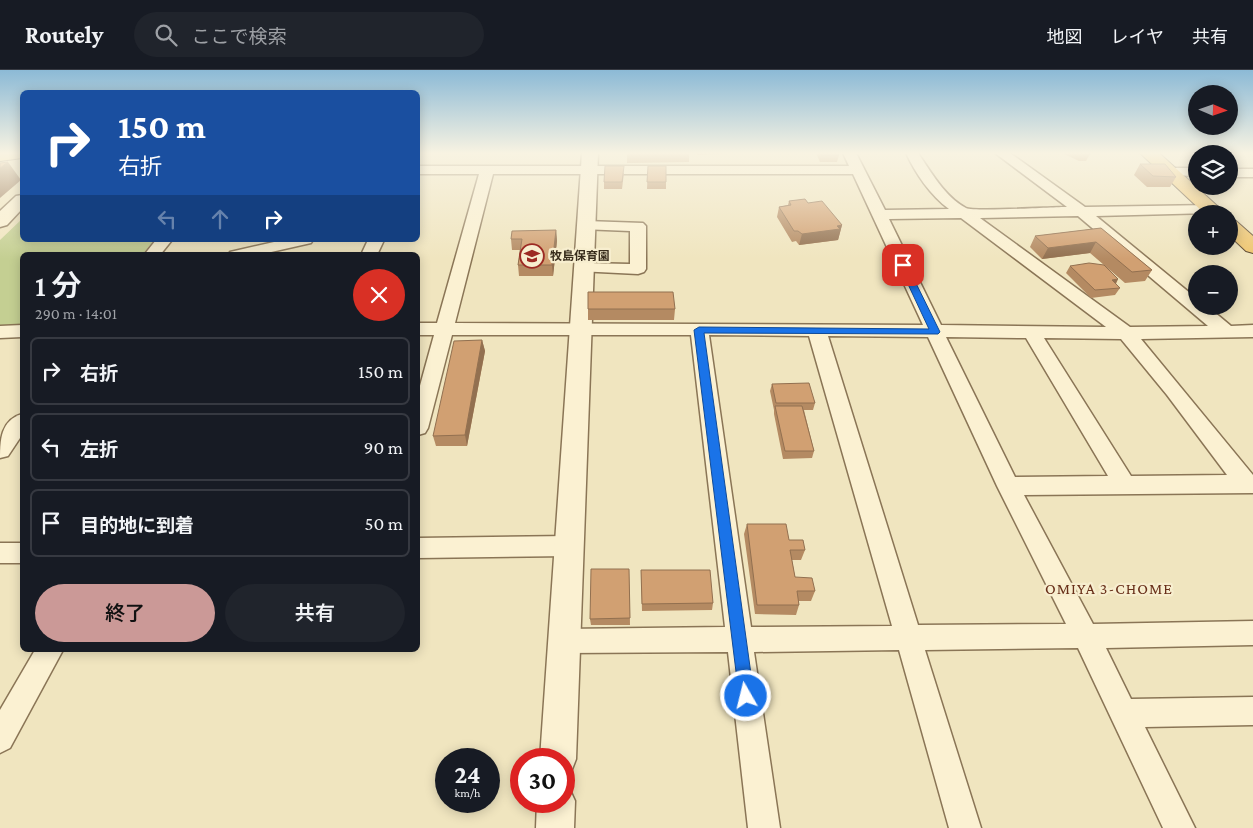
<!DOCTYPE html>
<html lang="ja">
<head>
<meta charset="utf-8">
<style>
	:root { --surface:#171b24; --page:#20242c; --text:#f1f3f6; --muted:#9ea1a6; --line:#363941; --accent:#cb9997 }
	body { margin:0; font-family:"Crimson Pro","Noto Sans JP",serif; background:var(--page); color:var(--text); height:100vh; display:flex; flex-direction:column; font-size:19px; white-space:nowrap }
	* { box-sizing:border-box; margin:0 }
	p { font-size:16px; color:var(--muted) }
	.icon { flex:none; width:28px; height:28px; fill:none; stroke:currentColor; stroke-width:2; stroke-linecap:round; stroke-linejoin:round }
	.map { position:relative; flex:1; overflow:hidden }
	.side { position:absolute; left:20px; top:182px; width:400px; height:400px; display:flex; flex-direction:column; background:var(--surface); border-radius:8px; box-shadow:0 2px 12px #0003 }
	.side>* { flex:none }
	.guide { position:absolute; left:20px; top:20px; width:400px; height:152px; border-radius:8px; box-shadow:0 2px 12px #0003; background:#1a4fa0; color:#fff; overflow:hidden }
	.needle { width:32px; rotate:92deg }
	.fabs { position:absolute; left:1188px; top:15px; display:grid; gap:10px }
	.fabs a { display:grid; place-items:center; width:50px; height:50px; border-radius:50%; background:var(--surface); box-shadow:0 2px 12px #0003; font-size:25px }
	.speed { position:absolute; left:435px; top:678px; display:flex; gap:10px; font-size:25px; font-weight:700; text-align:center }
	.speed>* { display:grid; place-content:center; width:65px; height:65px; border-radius:50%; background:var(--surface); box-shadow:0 2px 12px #0003; line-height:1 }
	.speed small { font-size:12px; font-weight:400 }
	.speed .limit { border:8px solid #d22; background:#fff; color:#111 }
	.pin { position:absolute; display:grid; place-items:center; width:42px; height:42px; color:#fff; margin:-21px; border-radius:10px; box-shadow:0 2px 8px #0006 }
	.me { position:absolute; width:55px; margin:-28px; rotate:352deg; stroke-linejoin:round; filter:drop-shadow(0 0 4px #0008) }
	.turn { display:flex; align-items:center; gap:18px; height:105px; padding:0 15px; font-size:22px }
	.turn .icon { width:65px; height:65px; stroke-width:2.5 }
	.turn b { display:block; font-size:35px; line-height:42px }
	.lanes { display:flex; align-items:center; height:48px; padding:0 15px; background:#0003; justify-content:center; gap:25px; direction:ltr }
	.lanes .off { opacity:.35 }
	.round { display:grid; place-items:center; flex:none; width:52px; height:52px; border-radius:26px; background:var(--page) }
	.headline { display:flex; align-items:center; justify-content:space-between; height:85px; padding:0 15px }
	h1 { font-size:30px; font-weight:600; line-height:38px }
	.cta { display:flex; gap:10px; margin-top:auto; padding:10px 15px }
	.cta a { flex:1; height:58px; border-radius:30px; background:var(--accent); color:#111; font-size:20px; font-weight:600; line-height:58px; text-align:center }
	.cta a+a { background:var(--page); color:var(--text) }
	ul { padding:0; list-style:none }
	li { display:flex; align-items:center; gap:15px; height:68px; margin:0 10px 8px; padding:0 5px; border:2px solid var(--line); border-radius:8px }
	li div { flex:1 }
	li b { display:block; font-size:19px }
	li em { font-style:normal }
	header { display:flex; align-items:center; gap:30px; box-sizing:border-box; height:70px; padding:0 25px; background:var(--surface); border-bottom:1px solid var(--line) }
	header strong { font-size:24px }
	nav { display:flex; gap:28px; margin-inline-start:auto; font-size:18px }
	.search { width:350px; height:45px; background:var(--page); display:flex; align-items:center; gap:12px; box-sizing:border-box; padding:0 18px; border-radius:28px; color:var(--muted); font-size:19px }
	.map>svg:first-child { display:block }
	.green { fill:#c4cf92 }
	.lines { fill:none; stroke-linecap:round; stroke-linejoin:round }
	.minor-casing { stroke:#8a7556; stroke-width:3 }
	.tertiary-casing { stroke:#8a7556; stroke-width:3 }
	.primary-casing { stroke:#57432b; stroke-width:2 }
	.trunk-casing { stroke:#57432b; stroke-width:2 }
	.minor { fill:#fbf1d2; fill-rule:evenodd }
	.tertiary { fill:#fbf1d2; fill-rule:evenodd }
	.primary { fill:#f6de94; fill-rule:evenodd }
	.trunk { fill:#eec56f; fill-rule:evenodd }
	.wall { fill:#b48a62 }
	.shaded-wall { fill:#927050 }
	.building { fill:#d1a072; stroke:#927050 }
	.route { fill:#1a73e8; stroke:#114b97 }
	.labels { text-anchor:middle; stroke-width:4.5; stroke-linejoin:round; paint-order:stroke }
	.far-poi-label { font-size:12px; font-weight:bold; fill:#382c1c; stroke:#f7eecf; text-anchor:start }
	.neighbourhood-label { font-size:16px; letter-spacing:1px; fill:#682f19; stroke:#f7eecf }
</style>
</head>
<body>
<header>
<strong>Routely</strong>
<div class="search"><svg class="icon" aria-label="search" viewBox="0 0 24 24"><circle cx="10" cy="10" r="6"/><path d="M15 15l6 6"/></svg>ここで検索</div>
<nav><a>地図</a><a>レイヤ</a><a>共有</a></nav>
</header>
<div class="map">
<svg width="1253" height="758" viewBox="0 0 1253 758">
	<rect width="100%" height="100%" fill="#f0e5bf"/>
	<path class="green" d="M 22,149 L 22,170 L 154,170 L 142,185 L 22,185 L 22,255 L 0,255 L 0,170 Z"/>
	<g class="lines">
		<g class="minor-casing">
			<g id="minor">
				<path d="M 843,83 L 856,83 L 885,140 L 949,139 C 931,126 915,103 906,83 L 918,83 C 931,102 945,127 966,138 C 974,142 1052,137 1067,137 L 995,83 L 1010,83 L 1085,137 L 1211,135 L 1216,136 L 1218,139 L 1216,142 L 1211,143 L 1096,146 L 1196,228 L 1196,236 L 1207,236 L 1231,256 L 1253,255 L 1253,267 L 1141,269 L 1253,405 L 1253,423 L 1024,425 L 1093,554 L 1253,551 L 1253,575 L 1106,578 L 1131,629 L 1253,627 L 1253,655 L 1145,657 L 1195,758 L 1163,758 L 1078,578 L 925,580 L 981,758 L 949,758 L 899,580 L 754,582 L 780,758 L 748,758 L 728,582 L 565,583 L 556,580 L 552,571 L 556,562 L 565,559 L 725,557 L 691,265 L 452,265 L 428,358 L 425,363 L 418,365 L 418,323 L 434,265 L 418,265 L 418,253 L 437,253 L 479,104 L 418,104 L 418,96 L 849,96 ZM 493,104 L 853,104 L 923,255 L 455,253 ZM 1078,146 L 1208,256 L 1130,257 L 980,148 ZM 961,148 L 1106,257 L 941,255 L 889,149 ZM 709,265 L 809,266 L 892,556 L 751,557 ZM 828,266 L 928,267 L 997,416 L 1066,554 L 918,555 ZM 946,267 L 1026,268 L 1108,406 L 1015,407 ZM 1044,268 L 1121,269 L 1167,325 L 1227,405 L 1131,406 Z"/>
				<path d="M 1172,98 L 1196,98 L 1196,106 L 1167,105 L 1165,102 L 1167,99 Z"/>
				<rect x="1229" y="99" width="24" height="8"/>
				<path d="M 586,151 L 643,153 L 646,156 L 646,199 L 644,202 L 638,204 L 578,201 L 576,198 L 578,195 L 584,193 L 630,194 L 630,161 L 581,159 L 578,156 L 581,153 Z"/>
				<path d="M 156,170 L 172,170 L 160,185 L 144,185 Z"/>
				<path d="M 283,170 L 313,170 L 311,173 L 258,185 L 228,185 L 230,182 Z"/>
				<path d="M 368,170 L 384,170 L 377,185 L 361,185 Z"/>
				<path d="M 22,255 L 22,267 L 0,268 L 0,256 Z"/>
				<path d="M 22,344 L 22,365 L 8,386 L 0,388 C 0,370 1,350 22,344 Z"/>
				<path d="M 569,466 L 577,469 L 581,476 L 577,483 L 569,486 L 418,488 L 418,468 Z"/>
				<rect x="0" y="473" width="22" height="20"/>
				<path d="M 35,580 L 63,580 L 10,678 L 0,683 L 0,640 Z"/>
			</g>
		</g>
		<g class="tertiary-casing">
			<g id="tertiary">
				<path d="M 582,83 L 598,83 L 576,689 L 571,702 L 564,705 L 564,689 L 540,689 Z"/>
				<path d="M 22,125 L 22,139 L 7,155 L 0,157 L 0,141 L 16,126 Z"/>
				<path d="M 564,715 L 569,718 L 575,731 L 574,758 L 536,758 L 537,731 L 564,731 Z"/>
			</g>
		</g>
		<g class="primary-casing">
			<path id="primary" d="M 0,83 L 22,83 L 22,88 L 0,91 Z"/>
		</g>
		<g class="trunk-casing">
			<g id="trunk">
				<path d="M 1140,83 L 1159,83 L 1226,144 L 1205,144 Z"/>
				<path d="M 1229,149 L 1236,151 L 1253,166 L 1253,183 L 1246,181 L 1229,165 Z"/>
			</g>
		</g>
		<use href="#minor" class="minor"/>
		<use href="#tertiary" class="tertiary"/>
		<use href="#primary" class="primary"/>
		<use href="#trunk" class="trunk"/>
	</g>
	<g class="wall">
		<path d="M 627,83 L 689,83 L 689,92 L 627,93 Z"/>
		<path d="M 697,83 L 722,83 L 722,84 L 697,85 Z"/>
		<path d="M 816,83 L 838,83 L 839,85 L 837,92 L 820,92 Z"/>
		<path d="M 1062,83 L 1088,83 L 1090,84 L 1086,91 L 1079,91 Z"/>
		<path d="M 1140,94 L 1176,107 L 1170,117 L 1147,117 L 1134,105 Z"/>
		<path d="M 648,96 L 666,112 L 666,119 L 647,119 Z"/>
		<path d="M 624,103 L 622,119 L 604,119 L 604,112 Z"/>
		<path d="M 789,131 L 808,133 L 842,155 L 838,170 L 799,175 L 796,171 L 792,172 L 777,147 L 779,137 L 788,135 Z"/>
		<path d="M 1101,158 L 1152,200 L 1145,211 L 1125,213 L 1090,183 L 1042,189 L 1030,177 L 1035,166 Z"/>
		<path d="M 556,160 L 557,171 L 553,206 L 519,206 L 518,195 L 520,180 L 512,180 L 511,169 Z"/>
		<path d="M 1070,196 L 1118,209 L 1116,214 L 1120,218 L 1115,225 L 1091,228 L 1066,203 Z"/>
		<path d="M 588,239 L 675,239 L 674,250 L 588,250 Z"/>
		<path d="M 482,270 L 485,281 L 467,376 L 436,376 L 433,366 Z"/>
		<path d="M 772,314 L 815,333 L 813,340 L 804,340 L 814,381 L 812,388 L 783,389 L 774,344 L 774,340 L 770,321 Z"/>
		<path d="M 747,454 L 789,470 L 805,480 L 801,490 L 792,490 L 795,507 L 815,521 L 811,531 L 799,531 L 799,535 L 796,545 L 755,544 L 744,464 Z"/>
		<path d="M 629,499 L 630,555 L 591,555 L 590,549 Z"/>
		<path d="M 641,500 L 713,533 L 712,540 L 642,541 Z"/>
	</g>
	<g class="shaded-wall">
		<path d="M 8,92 L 21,110 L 0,128 L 0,98 Z"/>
		<path d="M 842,155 L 838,170 L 799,175 L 802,164 Z"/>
		<path d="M 556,160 L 557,171 L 553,206 L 552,195 Z"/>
		<path d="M 1096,172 L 1090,183 L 1042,189 L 1048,178 Z"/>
		<path d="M 1118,209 L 1114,216 L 1112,210 Z"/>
		<path d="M 482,270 L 485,281 L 467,376 L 465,365 Z"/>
	</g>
	<g class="building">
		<path d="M 820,83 L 838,83 L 839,85 L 822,85 Z"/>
		<path d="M 1080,83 L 1088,83 L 1090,84 L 1083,84 Z"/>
		<path d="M 8,92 L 0,98 L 0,93 Z"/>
		<path d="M 1140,94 L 1165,94 L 1176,107 L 1153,106 Z"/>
		<path d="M 605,96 L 624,96 L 622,112 L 604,112 Z"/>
		<path d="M 648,96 L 666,96 L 666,112 L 647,112 Z"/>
		<path d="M 805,129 L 808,133 L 822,131 L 842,155 L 837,156 L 840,159 L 802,164 L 798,161 L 794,161 L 779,137 L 791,135 L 789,131 Z"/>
		<path d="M 1101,158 L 1152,200 L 1132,202 L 1096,172 L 1048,178 L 1035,166 Z"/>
		<path d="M 556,160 L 552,195 L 518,195 L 522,169 L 511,169 L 512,161 Z"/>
		<path d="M 1089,193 L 1104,195 L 1118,209 L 1112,210 L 1120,218 L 1095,220 L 1070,196 Z"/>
		<path d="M 588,222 L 673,222 L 675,239 L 588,239 Z"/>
		<path d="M 482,270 L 465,365 L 433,366 L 454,271 Z"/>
		<path d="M 809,313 L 815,333 L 776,333 L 772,314 Z"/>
		<path d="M 775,336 L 802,336 L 814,381 L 785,381 Z"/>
		<path d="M 747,454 L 786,454 L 789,470 L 803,470 L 805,480 L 790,480 L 795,507 L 812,508 L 815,521 L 797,521 L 799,535 L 757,535 Z"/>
		<path d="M 591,499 L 629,499 L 630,548 L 590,549 Z"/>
		<path d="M 641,500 L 710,500 L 713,533 L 642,534 Z"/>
	</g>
	<linearGradient id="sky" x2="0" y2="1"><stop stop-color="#8cbad6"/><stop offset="0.44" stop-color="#f8f3e2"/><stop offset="1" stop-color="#f8f3e2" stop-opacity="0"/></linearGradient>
	<rect width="1253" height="189" fill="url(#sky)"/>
	<path class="route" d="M 900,193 L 907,195 L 940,262 L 938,264 L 704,263 L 754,626 L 752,631 L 746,633 L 741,631 L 739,626 L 694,260 L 699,257 L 929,259 L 899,195 Z"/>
	<defs>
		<g id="school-ring" transform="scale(1.25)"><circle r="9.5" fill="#f7eecf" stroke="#9c2a23" stroke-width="1.5"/><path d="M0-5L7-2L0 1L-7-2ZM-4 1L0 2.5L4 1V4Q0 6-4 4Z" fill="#9c2a23"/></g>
	</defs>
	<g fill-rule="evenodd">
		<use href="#school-ring" x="532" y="186"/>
	</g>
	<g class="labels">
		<g class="far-poi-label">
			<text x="550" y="190">牧島保育園</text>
		</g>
		<g class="neighbourhood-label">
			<text x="1109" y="524">OMIYA 3-CHOME</text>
		</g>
	</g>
</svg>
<div class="fabs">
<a><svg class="needle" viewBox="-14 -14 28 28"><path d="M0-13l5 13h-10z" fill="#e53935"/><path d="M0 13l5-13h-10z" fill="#9ea1a6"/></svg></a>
<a><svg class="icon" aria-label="layers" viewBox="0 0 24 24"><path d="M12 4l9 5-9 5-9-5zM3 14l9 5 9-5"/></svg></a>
<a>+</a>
<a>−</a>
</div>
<div class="speed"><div>24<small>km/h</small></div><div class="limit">30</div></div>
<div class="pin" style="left:903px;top:195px;background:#d93025"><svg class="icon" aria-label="arrive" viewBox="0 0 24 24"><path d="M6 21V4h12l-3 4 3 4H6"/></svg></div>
<svg class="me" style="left:746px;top:626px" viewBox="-20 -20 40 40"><circle r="17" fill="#1a73e8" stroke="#fff" stroke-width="3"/><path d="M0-11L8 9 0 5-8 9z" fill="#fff"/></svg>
<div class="guide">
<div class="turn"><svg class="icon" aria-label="right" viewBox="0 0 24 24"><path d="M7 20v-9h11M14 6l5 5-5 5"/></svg><div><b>150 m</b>右折</div></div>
<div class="lanes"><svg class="icon off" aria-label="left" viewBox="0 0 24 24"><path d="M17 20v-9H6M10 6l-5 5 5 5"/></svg><svg class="icon off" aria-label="ahead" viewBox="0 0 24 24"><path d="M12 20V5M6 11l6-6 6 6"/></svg><svg class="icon" aria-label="right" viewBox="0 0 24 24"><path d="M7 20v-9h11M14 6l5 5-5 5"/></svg></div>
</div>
<section class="side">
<div class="headline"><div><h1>1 分</h1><p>290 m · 14:01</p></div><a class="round" style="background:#d93025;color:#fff"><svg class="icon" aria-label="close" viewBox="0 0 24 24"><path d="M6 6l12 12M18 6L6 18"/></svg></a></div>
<ul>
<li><svg class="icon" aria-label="right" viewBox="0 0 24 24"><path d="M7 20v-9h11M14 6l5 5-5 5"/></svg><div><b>右折</b></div><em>150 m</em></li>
<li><svg class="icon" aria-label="left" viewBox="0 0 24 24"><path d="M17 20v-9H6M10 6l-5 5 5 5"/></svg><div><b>左折</b></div><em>90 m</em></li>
<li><svg class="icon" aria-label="arrive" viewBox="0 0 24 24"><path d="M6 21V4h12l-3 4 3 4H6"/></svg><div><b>目的地に到着</b></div><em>50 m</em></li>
</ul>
<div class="cta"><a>終了</a><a>共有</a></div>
</section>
</div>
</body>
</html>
